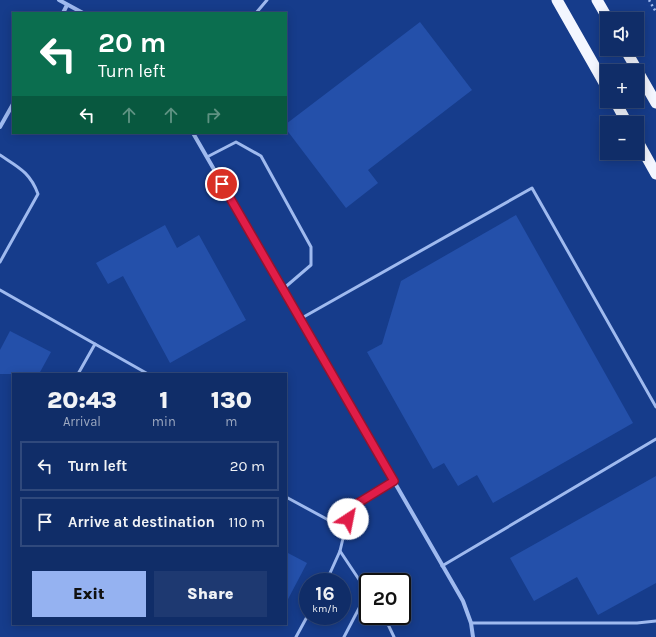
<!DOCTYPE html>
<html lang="en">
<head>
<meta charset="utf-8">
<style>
	:root { --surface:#102d68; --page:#1e3971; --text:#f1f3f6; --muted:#9ca8c0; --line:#30497c; --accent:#95b2f1 }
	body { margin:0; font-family:Karla,sans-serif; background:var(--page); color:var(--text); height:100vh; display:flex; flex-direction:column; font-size:15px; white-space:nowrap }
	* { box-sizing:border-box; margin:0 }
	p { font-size:13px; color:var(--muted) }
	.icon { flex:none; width:22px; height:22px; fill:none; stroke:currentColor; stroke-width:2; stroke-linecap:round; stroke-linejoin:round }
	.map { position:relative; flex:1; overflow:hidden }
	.drawer { position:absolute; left:12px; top:373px; width:275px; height:252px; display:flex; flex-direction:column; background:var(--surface); border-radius:0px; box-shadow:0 2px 10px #0003,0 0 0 1px var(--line) }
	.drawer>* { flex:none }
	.top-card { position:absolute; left:12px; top:12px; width:275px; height:122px; border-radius:0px; box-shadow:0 2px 10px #0003,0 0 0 1px var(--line); background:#0b6e4f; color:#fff; overflow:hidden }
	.buttons { position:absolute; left:600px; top:12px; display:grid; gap:8px }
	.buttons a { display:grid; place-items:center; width:44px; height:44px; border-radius:0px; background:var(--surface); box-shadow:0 2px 10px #0003,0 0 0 1px var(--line); font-size:20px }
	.speed { position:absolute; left:299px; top:573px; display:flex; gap:8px; font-size:20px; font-weight:700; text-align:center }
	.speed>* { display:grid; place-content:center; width:52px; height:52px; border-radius:50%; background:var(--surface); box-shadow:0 2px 10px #0003,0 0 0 1px var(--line); line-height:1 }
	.speed small { font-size:10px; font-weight:400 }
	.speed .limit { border:2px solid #111; border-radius:6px; background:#fff; color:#111 }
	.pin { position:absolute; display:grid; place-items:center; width:34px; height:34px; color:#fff; margin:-17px; border:2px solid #fff; border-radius:50%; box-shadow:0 1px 4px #0007 }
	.me { position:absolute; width:44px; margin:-22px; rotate:34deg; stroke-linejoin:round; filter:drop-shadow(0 0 3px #0008) }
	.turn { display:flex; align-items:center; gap:14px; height:84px; padding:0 20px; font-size:18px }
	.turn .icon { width:52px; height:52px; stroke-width:2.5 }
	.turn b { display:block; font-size:28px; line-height:34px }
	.lanes { display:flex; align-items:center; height:38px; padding:0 20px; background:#0003; justify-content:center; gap:20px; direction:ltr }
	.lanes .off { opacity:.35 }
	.eta { display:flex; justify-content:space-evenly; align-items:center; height:68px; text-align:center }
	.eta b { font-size:24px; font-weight:800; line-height:28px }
	.cta { display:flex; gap:8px; margin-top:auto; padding:8px 20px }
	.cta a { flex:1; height:46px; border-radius:0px; background:var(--accent); color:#111; font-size:16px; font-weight:800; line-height:46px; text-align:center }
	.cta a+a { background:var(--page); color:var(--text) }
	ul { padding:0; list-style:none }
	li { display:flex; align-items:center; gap:12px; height:50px; margin:0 8px 6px; padding:0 12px; border:2px solid var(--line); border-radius:0px }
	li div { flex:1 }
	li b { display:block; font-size:15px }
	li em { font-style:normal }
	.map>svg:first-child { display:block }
	.building { fill:#2450aa }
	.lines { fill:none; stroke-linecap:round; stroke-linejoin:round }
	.path { stroke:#9fbaef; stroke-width:2.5; stroke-dasharray:2 3; stroke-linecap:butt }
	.service { stroke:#9fbaef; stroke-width:3 }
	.minor { stroke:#9fbaef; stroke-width:4 }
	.trunk { stroke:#f3f6ff; stroke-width:11 }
	.route-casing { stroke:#92132f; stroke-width:10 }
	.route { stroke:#e11d48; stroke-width:7 }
</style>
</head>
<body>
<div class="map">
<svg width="656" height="637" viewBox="0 0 656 637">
	<rect width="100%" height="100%" fill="#163c8b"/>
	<g class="building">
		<path d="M 420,22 L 472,90 L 368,170 L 378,183 L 346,208 L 286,129 L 286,124 Z"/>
		<path d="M 516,215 L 633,423 L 493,503 L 477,475 L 458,486 L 444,463 L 433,469 L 367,352 L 382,344 L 401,281 Z"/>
		<path d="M 165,225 L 177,248 L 199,235 L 246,320 L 170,363 L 123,276 L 108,284 L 96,263 Z"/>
		<path d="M 10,331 L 51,352 L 39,374 L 0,374 L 0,350 Z"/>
		<path d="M 656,476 L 656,583 L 598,615 L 577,577 L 534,601 L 510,558 Z"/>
		<path d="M 286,552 L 307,563 L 286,603 Z"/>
	</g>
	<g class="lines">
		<path class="path" d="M 649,0 L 656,12"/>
		<g class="service">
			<path d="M 256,13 L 267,0"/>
			<path d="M 0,155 C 18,167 30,172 38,194 L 0,262"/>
			<path d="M 207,157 L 236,142 L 261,156 L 311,247 L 311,265 L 283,289"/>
			<path d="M 0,290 L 95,344"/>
			<path d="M 300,319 L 532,188 L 656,407"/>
			<path d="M 78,374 L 95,344 L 148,374"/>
			<path d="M 286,497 L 345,529"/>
			<path d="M 340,551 L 368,593"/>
			<path d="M 442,566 L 656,439"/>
			<path d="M 326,582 L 340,551 L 350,509 L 394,481"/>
			<path d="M 384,616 L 394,637"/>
			<path d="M 471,623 L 637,623 L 656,621"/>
			<path d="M 296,637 L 308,615"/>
			<path d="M 344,637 L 367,593"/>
		</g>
		<g class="minor">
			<path d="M 59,0 L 83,13"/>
			<path d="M 63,13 L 67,5"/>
			<path d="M 0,127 L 13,104"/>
			<path d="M 193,133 L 463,601 L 471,623 L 473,637"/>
		</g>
		<g class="trunk">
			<path d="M 557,0 L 607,88"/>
			<path d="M 597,0 L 608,19"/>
			<path d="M 625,49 L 656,103"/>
			<path d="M 615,101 L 627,123"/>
			<path d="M 637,140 L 656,174"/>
		</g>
	</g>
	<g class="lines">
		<g class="route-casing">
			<path id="route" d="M 222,184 L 394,481 L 350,508 L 348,519"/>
		</g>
		<use href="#route" class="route"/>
	</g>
</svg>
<div class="buttons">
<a><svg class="icon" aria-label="sound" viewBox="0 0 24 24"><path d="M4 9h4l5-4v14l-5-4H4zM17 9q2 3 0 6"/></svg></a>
<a>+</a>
<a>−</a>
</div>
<div class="speed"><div>16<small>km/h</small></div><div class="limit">20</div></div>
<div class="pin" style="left:222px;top:184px;background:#d93025"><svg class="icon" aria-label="arrive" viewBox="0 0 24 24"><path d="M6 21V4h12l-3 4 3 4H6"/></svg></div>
<svg class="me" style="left:348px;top:519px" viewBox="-20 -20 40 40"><circle r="19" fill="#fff"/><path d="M0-13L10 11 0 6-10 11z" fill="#e11d48"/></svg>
<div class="top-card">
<div class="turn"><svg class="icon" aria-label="left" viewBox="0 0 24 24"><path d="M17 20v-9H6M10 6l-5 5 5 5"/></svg><div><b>20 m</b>Turn left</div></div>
<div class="lanes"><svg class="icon" aria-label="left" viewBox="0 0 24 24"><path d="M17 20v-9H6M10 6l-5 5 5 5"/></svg><svg class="icon off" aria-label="ahead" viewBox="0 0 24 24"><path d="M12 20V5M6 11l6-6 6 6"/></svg><svg class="icon off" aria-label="ahead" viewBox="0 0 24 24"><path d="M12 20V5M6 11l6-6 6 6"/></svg><svg class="icon off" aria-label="right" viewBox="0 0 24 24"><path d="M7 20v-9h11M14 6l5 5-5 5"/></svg></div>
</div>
<section class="drawer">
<div class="eta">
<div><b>20:43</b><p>Arrival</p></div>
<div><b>1</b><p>min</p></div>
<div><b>130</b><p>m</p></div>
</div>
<ul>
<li><svg class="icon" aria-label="left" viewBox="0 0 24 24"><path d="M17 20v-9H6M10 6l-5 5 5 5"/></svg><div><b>Turn left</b></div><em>20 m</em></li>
<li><svg class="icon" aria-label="arrive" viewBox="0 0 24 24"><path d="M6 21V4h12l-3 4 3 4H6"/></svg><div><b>Arrive at destination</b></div><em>110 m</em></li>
</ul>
<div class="cta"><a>Exit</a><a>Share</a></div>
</section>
</div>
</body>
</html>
